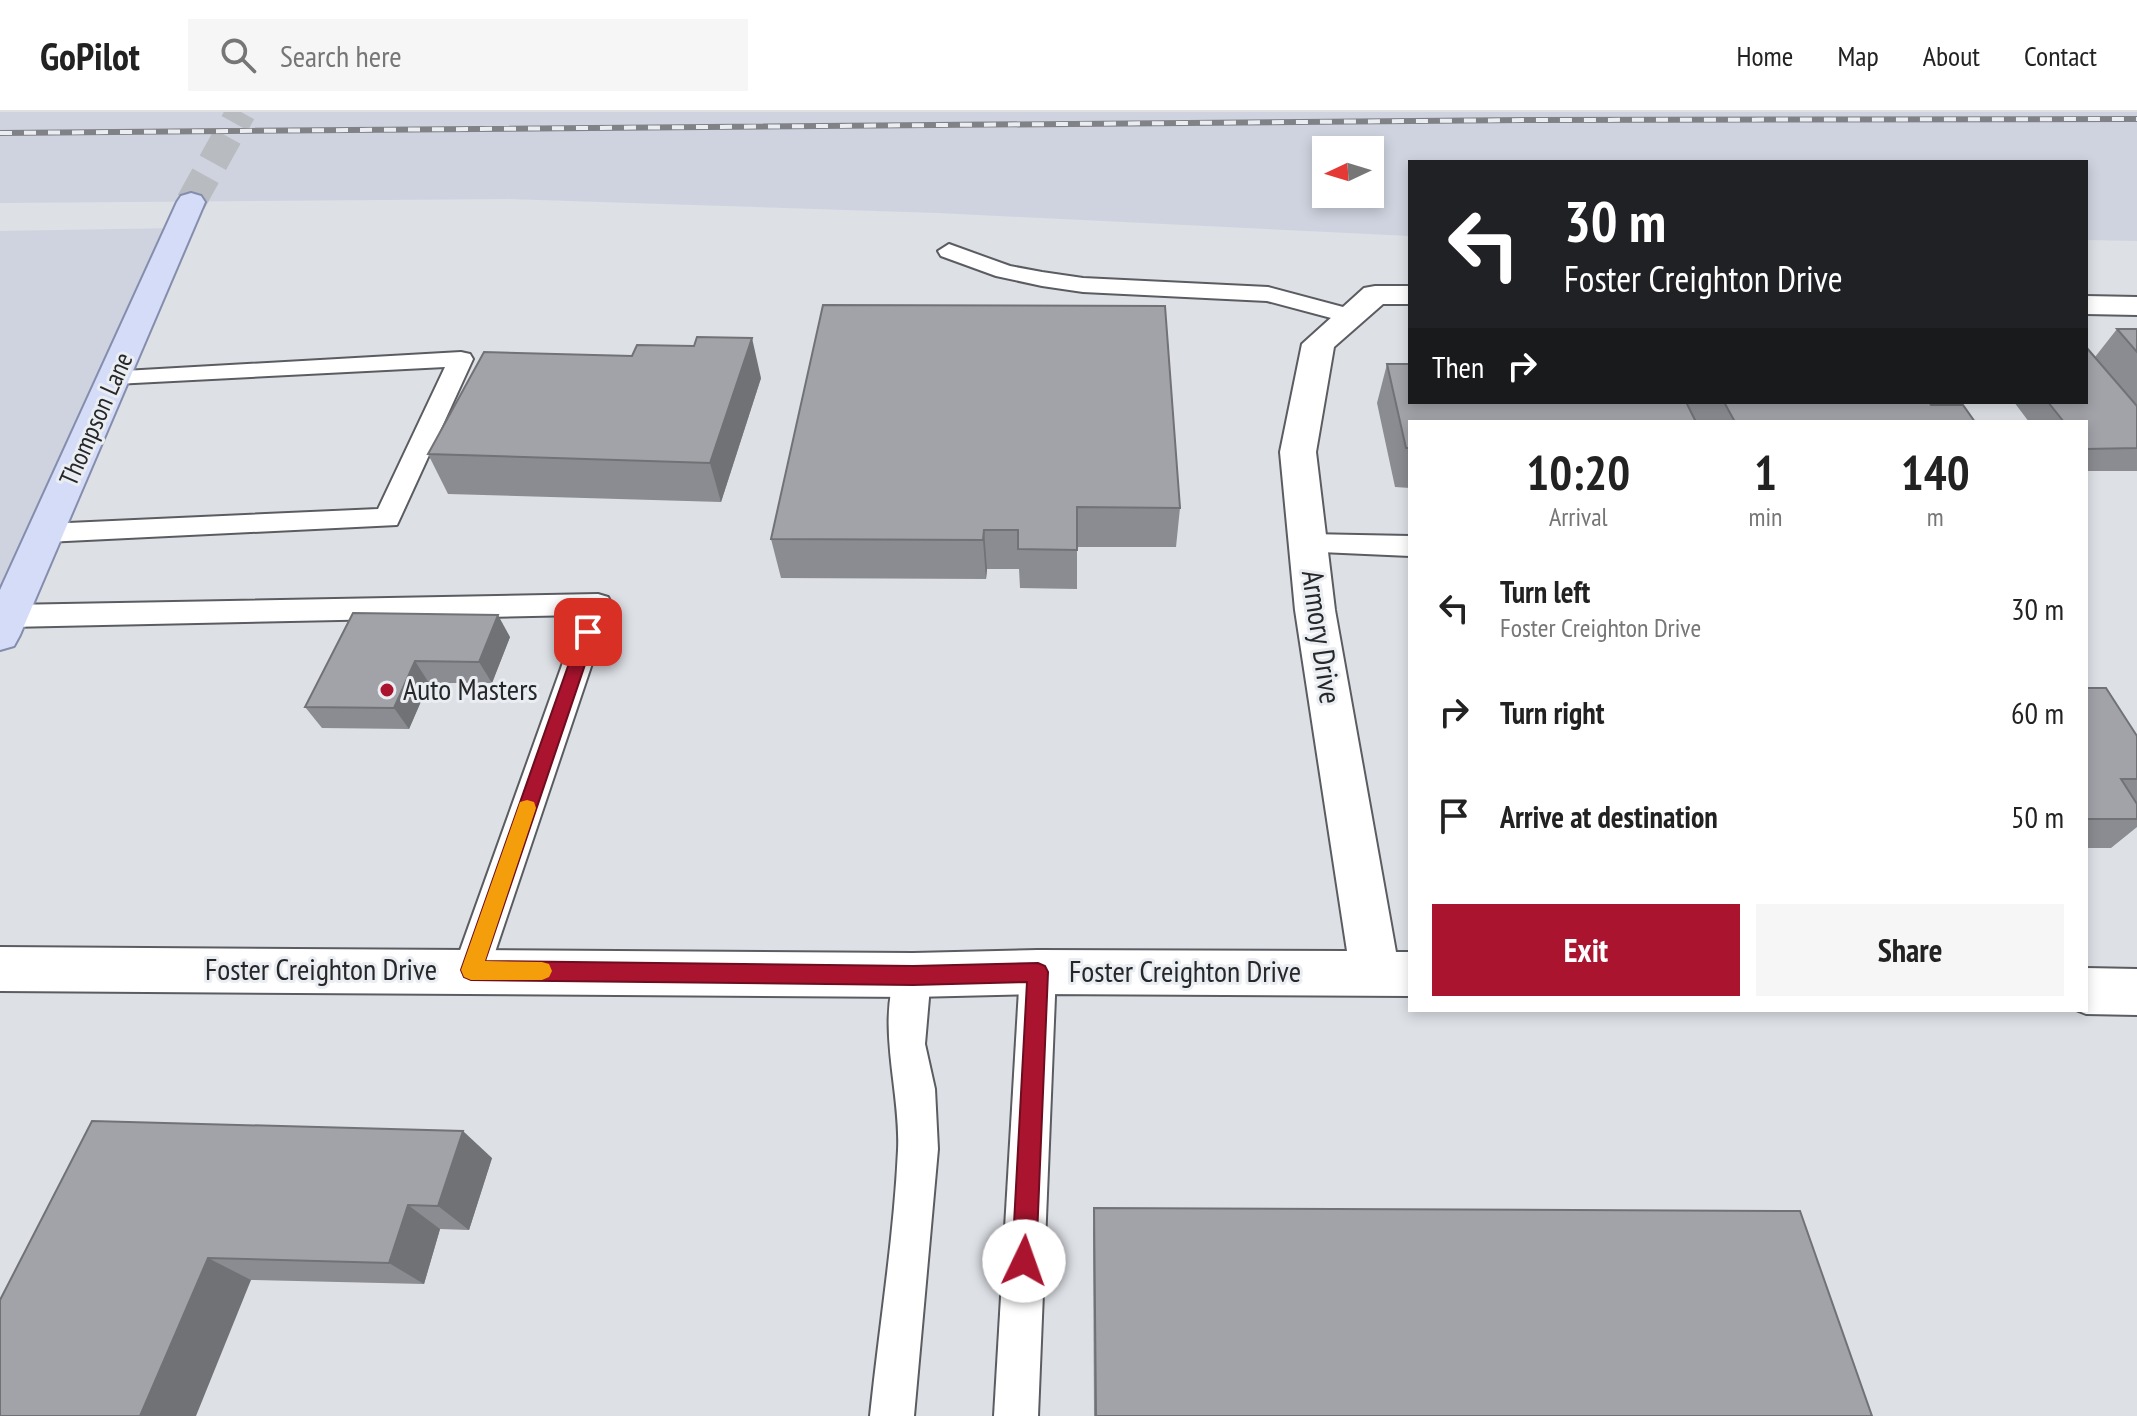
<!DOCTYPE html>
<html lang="en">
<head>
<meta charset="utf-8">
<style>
	:root { --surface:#fff; --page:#f6f6f6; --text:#222; --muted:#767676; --line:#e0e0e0; --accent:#aa142f }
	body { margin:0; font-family:"PT Sans Narrow",sans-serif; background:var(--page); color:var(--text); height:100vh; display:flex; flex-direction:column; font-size:30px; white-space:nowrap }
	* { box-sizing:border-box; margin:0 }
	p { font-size:26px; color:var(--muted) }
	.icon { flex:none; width:44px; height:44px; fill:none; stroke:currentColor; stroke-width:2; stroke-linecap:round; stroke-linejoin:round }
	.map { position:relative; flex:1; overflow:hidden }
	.side { position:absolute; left:1408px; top:308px; width:680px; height:592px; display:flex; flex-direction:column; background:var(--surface); border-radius:0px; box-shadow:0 4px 12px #0003 }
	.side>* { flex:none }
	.guide { position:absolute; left:1408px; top:48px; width:680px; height:244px; border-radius:0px; box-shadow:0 4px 12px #0003; background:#202124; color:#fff; overflow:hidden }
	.needle { width:52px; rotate:266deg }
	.controls { position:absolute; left:1312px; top:24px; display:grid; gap:16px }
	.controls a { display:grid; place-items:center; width:72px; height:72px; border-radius:0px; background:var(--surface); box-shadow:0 4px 12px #0003; font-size:40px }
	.pin { position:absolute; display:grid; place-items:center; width:68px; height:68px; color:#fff; margin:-34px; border-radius:16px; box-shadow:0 4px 12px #0006 }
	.me { position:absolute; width:88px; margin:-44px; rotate:3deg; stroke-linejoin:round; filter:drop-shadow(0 0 6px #0008) }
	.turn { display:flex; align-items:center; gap:28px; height:168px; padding:0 24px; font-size:36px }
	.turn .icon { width:104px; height:104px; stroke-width:2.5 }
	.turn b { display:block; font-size:56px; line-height:68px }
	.then { display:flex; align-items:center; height:76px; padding:0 24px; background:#0003; gap:16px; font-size:30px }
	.eta { display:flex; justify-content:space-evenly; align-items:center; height:136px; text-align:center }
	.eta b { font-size:48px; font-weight:600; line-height:56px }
	.button { display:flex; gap:16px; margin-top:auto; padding:16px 24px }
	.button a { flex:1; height:92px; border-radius:0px; background:var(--accent); color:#fff; font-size:32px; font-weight:600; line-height:92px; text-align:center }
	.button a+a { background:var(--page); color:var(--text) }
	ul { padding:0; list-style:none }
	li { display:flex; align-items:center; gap:24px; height:104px; padding:0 24px }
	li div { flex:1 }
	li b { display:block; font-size:30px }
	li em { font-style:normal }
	header { display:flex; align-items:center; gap:48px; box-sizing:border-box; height:112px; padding:0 40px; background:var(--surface); border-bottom:2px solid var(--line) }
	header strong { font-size:38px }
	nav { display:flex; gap:44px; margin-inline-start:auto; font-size:28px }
	.search { width:560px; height:72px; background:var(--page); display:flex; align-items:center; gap:20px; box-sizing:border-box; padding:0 28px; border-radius:0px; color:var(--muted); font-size:30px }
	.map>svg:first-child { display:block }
	.built { fill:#ced3df; fill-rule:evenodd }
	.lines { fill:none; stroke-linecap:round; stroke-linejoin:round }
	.primary-tunnel { stroke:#b8bbbf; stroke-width:30; stroke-dasharray:30 15; stroke-linecap:butt }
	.lane-casing { stroke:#5a5c61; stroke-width:4 }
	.street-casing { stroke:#5a5c61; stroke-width:4 }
	.primary-casing { stroke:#858dad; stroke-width:4 }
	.lane { fill:#fff; fill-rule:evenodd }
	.street { fill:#fff; fill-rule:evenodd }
	.primary { fill:#d4dcf8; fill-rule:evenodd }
	.rail-casing { stroke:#808286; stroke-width:6 }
	.rail { stroke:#eaedf2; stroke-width:4; stroke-dasharray:12; stroke-linecap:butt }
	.wall { fill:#8a8c91 }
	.shaded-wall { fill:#717276 }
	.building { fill:#a1a3a9; stroke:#717276; stroke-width:2 }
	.route { fill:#aa142f; stroke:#6e0d1f; stroke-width:2 }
	.slow { fill:#f59e0b }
	.poi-dot { fill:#aa142f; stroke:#eaedf2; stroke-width:3 }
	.labels { text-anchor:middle; stroke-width:6; stroke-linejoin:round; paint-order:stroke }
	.far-street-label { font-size:26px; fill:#262729; stroke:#eaedf2 }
	.street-label { font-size:30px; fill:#262729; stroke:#eaedf2 }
	.poi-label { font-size:30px; fill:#262729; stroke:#eaedf2; text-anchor:start }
</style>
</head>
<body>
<header>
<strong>GoPilot</strong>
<div class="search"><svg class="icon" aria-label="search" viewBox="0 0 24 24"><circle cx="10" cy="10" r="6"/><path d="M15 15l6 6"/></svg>Search here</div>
<nav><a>Home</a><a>Map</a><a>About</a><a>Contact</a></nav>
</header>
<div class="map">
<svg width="2137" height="1304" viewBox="0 0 2137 1304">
	<rect width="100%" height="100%" fill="#dde0e5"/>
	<g class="built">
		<path d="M 0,0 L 2137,0 L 2137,129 L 2086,128 L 2086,50 L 1410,50 L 1410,124 L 938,101 L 507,87 L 0,91 ZM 1326,38 L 1370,38 L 1370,82 L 1326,82 Z"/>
		<path d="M 180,116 L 0,523 L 0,119 Z"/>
	</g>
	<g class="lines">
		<path class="primary-tunnel" d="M 191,90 L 241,0"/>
		<g class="lane-casing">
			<g id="lane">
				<path d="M 949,132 L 1010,154 L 1042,160 L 1083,166 L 1268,175 L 1358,199 L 1362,204 L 1358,209 L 1350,211 L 1267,189 L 1083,180 L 1042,174 L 996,164 L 941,144 L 938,139 Z"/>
				<path d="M 461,240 L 470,242 L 473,247 L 397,413 L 46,430 L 36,428 L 32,421 L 36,414 L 46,412 L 378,397 L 445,255 L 115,272 L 106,270 L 103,265 L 106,260 Z"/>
				<path d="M 1308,422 L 1410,424 L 1410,444 L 1298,439 L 1294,432 L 1298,425 Z"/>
				<path d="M 598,482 L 608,485 L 612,492 L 489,858 L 484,869 L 471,874 L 458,869 L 453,858 L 580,503 L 9,515 L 0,512 L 0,496 L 9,493 Z"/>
				<path d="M 1038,844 L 1051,849 L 1056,860 L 1038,1304 L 994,1304 L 1020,860 L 1025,849 Z"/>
				<path d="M 913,847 L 926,851 L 931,863 L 925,932 L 935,977 L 938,1037 L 914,1304 L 870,1304 C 879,1216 894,1126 898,1038 C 901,978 874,908 900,851 Z"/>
			</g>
		</g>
		<g class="street-casing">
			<g id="street">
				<path d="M 1375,174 L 1410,174 L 1410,192 L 1383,192 L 1334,235 L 1316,340 L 1335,498 L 1396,840 L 1410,840 L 1410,884 L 1038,882 L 913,885 L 0,879 L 0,835 L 913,841 L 1038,838 L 1347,839 L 1295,498 L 1280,340 L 1302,232 L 1364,176 Z"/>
				<path d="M 2086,184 L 2137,185 L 2137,203 L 2086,202 Z"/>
				<path d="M 2086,856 L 2137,857 L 2137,903 L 2086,902 L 2076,898 L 2086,898 Z"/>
			</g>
		</g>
		<g class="primary-casing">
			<path id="primary" d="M 191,81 L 201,84 L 205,90 L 20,523 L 14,534 L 0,538 L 0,478 L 177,90 L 181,84 Z"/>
		</g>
		<use href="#lane" class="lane"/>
		<use href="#street" class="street"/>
		<use href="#primary" class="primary"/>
		<g class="rail-casing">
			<path id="rail" d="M 0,21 L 1534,8 L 2137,7"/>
		</g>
		<use href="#rail" class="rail"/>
	</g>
	<g class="wall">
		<path d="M 823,193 L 1180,396 L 1176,435 L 1077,435 L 1077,477 L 1020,476 L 1019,457 L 987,457 L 986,467 L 781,466 L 771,427 Z"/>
		<path d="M 2117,217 L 2137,217 L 2137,359 L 2086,359 L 2086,310 L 2029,310 L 2014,290 L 2086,290 L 2095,245 Z"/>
		<path d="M 1387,252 L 1410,290 L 1929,290 L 1931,293 L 1975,310 L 1410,310 L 1410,376 L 1395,375 L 1377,291 Z"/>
		<path d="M 761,266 L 721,390 L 448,382 L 428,342 Z"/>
		<path d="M 353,501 L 510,525 L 492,571 L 429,571 L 409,617 L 322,616 L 305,595 Z"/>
		<path d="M 2086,576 L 2137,624 L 2137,715 L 2111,736 L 2086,736 Z"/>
		<path d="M 492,1046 L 469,1118 L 440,1117 L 424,1172 L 251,1168 L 0,1188 Z"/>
		<path d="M 1094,1096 L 1872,1304 L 1094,1304 L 1093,1120 Z"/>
	</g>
	<g class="shaded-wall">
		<path d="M 752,226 L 761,266 L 721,390 L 710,351 Z"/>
		<path d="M 984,418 L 987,457 L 986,467 L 983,428 Z"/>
		<path d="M 498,503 L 510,525 L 492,571 L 479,550 Z"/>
		<path d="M 415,549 L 429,571 L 409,617 L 394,596 Z"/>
		<path d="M 463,1019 L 492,1046 L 469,1118 L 438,1094 Z"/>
		<path d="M 408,1093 L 440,1117 L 424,1172 L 389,1151 Z"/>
		<path d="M 208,1146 L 251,1168 L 196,1304 L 140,1304 Z"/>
	</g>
	<g class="building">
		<path d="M 823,193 L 1165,194 L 1180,396 L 1077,395 L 1077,438 L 1018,437 L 1018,418 L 984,418 L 983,428 L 771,427 Z"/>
		<path d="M 2117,217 L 2137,217 L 2137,240 Z"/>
		<path d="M 697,225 L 752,226 L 710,351 L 428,342 L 484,240 L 632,244 L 637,233 L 694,234 Z"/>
		<path d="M 2086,235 L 2137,294 L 2137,336 L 2086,337 L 2086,310 L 2064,310 L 2048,290 L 2086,290 Z"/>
		<path d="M 1387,252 L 1410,252 L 1410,290 L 1686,290 L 1696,310 L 1410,310 L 1410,336 L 1406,336 Z"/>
		<path d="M 1724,290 L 1929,290 L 1931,293 L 1963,293 L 1975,310 L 1735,310 Z"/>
		<path d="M 353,501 L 498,503 L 479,550 L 415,549 L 394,596 L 305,595 Z"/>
		<path d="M 2086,576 L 2106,576 L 2137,624 L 2137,667 L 2121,667 L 2137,692 L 2137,707 L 2086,707 Z"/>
		<path d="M 92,1009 L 463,1019 L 438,1094 L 408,1093 L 389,1151 L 208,1146 L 140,1304 L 0,1304 L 0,1188 Z"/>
		<path d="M 1094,1096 L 1800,1099 L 1872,1304 L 1096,1304 Z"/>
	</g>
	<path class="route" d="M 588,514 L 596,520 L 485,849 L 913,854 L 1038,851 L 1045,854 L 1048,860 L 1036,1149 L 1032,1158 L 1024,1161 L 1016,1158 L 1012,1149 L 1027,870 L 913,873 L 471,868 L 464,865 L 461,858 L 580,520 Z"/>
	<path class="slow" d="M 527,688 L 534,690 L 536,696 L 485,849 L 542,850 L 549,852 L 552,859 L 549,865 L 542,868 L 471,868 L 464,865 L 461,858 L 518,696 L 520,690 Z"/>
	<circle class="poi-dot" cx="387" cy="578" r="8"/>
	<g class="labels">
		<g class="far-street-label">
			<text transform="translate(96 307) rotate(-66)" y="9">Thompson Lane</text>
		</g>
		<g class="street-label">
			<text transform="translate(1321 525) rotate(82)" y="10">Armory Drive</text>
			<text x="321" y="868">Foster Creighton Drive</text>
			<text x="1185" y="870">Foster Creighton Drive</text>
		</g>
		<g class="poi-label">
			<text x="403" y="588">Auto Masters</text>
		</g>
	</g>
</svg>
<div class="controls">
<a><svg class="needle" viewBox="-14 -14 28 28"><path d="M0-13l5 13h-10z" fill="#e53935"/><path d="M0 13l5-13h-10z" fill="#767676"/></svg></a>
</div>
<div class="pin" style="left:588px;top:520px;background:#d93025"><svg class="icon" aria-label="arrive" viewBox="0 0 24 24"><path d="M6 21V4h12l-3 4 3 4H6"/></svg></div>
<svg class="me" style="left:1024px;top:1149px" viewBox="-20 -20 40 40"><circle r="19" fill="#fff"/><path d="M0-13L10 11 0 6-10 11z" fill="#aa142f"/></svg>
<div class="guide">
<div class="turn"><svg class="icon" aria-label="left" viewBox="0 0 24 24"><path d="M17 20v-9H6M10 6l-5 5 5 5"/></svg><div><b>30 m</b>Foster Creighton Drive</div></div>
<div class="then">Then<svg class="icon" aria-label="right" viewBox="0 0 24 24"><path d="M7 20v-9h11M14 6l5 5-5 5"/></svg></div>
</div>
<section class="side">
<div class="eta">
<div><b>10:20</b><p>Arrival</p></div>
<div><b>1</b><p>min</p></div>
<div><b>140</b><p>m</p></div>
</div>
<ul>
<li><svg class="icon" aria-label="left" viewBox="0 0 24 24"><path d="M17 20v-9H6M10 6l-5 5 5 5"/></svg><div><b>Turn left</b><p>Foster Creighton Drive</p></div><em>30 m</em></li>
<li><svg class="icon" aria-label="right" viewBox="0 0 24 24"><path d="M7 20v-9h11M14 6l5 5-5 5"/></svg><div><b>Turn right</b></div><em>60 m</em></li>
<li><svg class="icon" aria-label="arrive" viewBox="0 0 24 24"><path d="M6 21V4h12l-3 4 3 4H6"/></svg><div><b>Arrive at destination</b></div><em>50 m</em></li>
</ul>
<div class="button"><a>Exit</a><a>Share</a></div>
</section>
</div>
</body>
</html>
